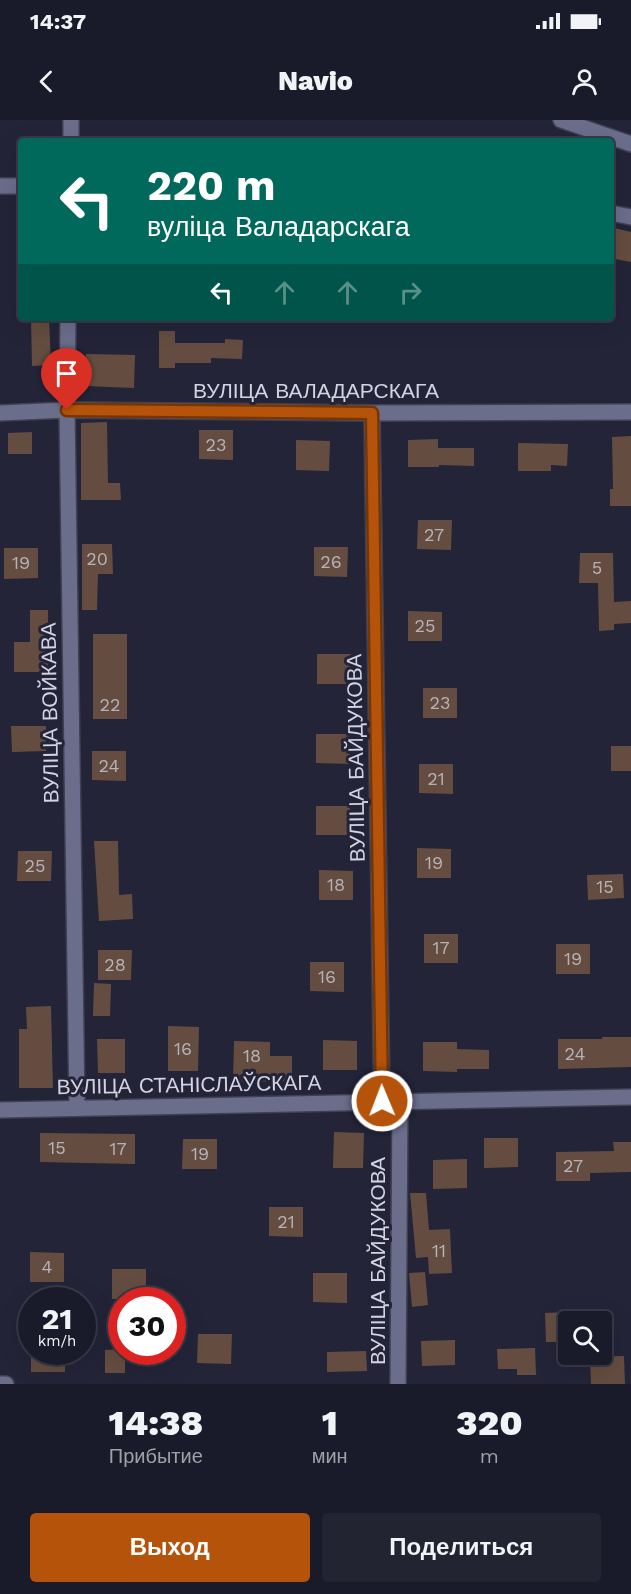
<!DOCTYPE html>
<html lang="ru">
<head>
<meta charset="utf-8">
<style>
	:root { --surface:#1a1b2a; --page:#232432; --text:#f1f3f6; --muted:#9fa1a8; --line:#383947; --accent:#b45309 }
	body { margin:0; font-family:"Work Sans",sans-serif; background:var(--page); color:var(--text); height:100vh; display:flex; flex-direction:column; font-size:22px; white-space:nowrap }
	* { box-sizing:border-box; margin:0 }
	p { font-size:20px; color:var(--muted) }
	.icon { flex:none; width:33px; height:33px; fill:none; stroke:currentColor; stroke-width:2; stroke-linecap:round; stroke-linejoin:round }
	.map { position:relative; height:1264px; overflow:hidden }
	.side { display:flex; flex-direction:column; background:var(--surface); flex:1 }
	.side>* { flex:none }
	.top-card { position:absolute; left:18px; top:18px; width:596px; height:183px; border-radius:6px; box-shadow:0 6px 24px #0002,0 0 0 2px var(--line); background:#00695c; color:#fff; overflow:hidden }
	.fabs { position:absolute; left:558px; top:1191px; display:grid; gap:12px }
	.fabs a { display:grid; place-items:center; width:54px; height:54px; border-radius:6px; background:var(--surface); box-shadow:0 6px 24px #0002,0 0 0 2px var(--line); font-size:30px }
	.speed { position:absolute; left:18px; top:1167px; display:flex; gap:12px; font-size:30px; font-weight:700; text-align:center }
	.speed>* { display:grid; place-content:center; width:78px; height:78px; border-radius:50%; background:var(--surface); box-shadow:0 6px 24px #0002,0 0 0 2px var(--line); line-height:1 }
	.speed small { font-size:15px; font-weight:400 }
	.speed .limit { border:9px solid #d22; background:#fff; color:#111 }
	.pin { position:absolute; display:grid; place-items:center; width:51px; height:51px; color:#fff; margin:-62px -26px; border-radius:50% 50% 50% 0; rotate:-45deg; box-shadow:0 0 6px #0007 }
	.pin .icon { rotate:45deg }
	.me { position:absolute; width:66px; margin:-33px; rotate:359deg; stroke-linejoin:round; filter:drop-shadow(0 0 4px #0008) }
	.turn { display:flex; align-items:center; gap:21px; height:126px; padding:0 30px; font-size:27px }
	.turn .icon { width:78px; height:78px; stroke-width:2.5 }
	.turn b { display:block; font-size:42px; line-height:51px }
	.lanes { display:flex; align-items:center; height:57px; padding:0 30px; background:#0003; justify-content:center; gap:30px; direction:ltr }
	.lanes .off { opacity:.35 }
	.eta { display:flex; justify-content:space-evenly; align-items:center; height:102px; text-align:center }
	.eta b { font-size:36px; font-weight:800; line-height:42px }
	.cta { display:flex; gap:12px; margin-top:auto; padding:12px 30px }
	.cta a { flex:1; height:69px; border-radius:6px; background:var(--accent); color:#fff; font-size:24px; font-weight:800; line-height:69px; text-align:center }
	.cta a+a { background:var(--page); color:var(--text) }
	.status { display:flex; justify-content:space-between; align-items:center; height:42px; padding:0 30px; background:var(--surface); direction:ltr }
	.status svg { height:16px; fill:currentColor }
	header { display:flex; justify-content:space-between; align-items:center; height:78px; padding:0 30px; background:var(--surface); font-size:27px; font-weight:800 }
	.map>svg:first-child { display:block }
	.building { fill:#644d40 }
	.lines { fill:none; stroke-linecap:round; stroke-linejoin:round }
	.minor-casing { stroke:#3f4053; stroke-width:18 }
	.minor { stroke:#6b6e8b; stroke-width:15 }
	.route-casing { stroke:#753606; stroke-width:15 }
	.route { stroke:#b45309; stroke-width:10 }
	.labels { text-anchor:middle; stroke-width:6; stroke-linejoin:round; paint-order:stroke }
	.number-label { font-size:18px; fill:#b6b2b9 }
	.street-label { font-size:21px; fill:#d2d4e1; stroke:#232438 }
</style>
</head>
<body>
<div class="status"><b>14:37</b><svg viewBox="0 0 49 12"><path d="M0 12V9h3v3zM5 12V6h3v6zM10 12V3h3v9zM15 12V0h3v12zM26 1h20v11H26zM47 4h2v5h-2z"/></svg></div>
<header><svg class="icon" aria-label="back" viewBox="0 0 24 24"><path d="M15 5l-7 7 7 7"/></svg>Navio<svg class="icon" aria-label="person" viewBox="0 0 24 24"><circle cx="12" cy="8" r="4"/><path d="M4 21q1-7 8-7t8 7"/></svg></header>
<div class="map">
<svg width="631" height="1264" viewBox="0 0 631 1264">
	<rect width="100%" height="100%" fill="#232438"/>
	<g class="building">
		<path d="M 610,107 L 631,112 L 631,142 L 610,138 Z"/>
		<path d="M 31,198 L 49,198 L 51,245 L 32,246 Z"/>
		<path d="M 159,211 L 175,211 L 175,223 L 225,223 L 225,219 L 243,220 L 242,239 L 211,238 L 211,243 L 175,243 L 175,248 L 159,248 Z"/>
		<path d="M 86,234 L 135,235 L 134,268 L 85,266 Z"/>
		<path d="M 107,302 L 108,363 L 120,363 L 121,380 L 81,380 L 81,303 Z"/>
		<path d="M 199,310 L 233,310 L 233,340 L 199,339 Z"/>
		<path d="M 32,312 L 32,334 L 8,334 L 8,313 Z"/>
		<path d="M 631,316 L 631,386 L 610,386 L 610,369 L 613,369 L 612,317 Z"/>
		<path d="M 438,319 L 438,328 L 474,328 L 474,346 L 439,345 L 439,347 L 408,347 L 408,320 Z"/>
		<path d="M 296,320 L 330,321 L 329,351 L 296,350 Z"/>
		<path d="M 518,323 L 568,324 L 567,346 L 551,345 L 551,351 L 518,351 Z"/>
		<path d="M 418,400 L 452,400 L 451,430 L 417,429 Z"/>
		<path d="M 82,424 L 112,424 L 113,454 L 98,454 L 97,490 L 82,490 Z"/>
		<path d="M 314,427 L 348,427 L 347,457 L 314,456 Z"/>
		<path d="M 4,428 L 38,428 L 38,458 L 4,459 Z"/>
		<path d="M 580,433 L 613,433 L 614,482 L 631,481 L 631,503 L 614,504 L 614,510 L 599,511 L 598,463 L 579,463 Z"/>
		<path d="M 30,490 L 48,490 L 48,552 L 14,552 L 14,522 L 30,522 Z"/>
		<path d="M 408,491 L 442,492 L 442,521 L 408,521 Z"/>
		<rect x="93" y="514" width="34" height="85"/>
		<rect x="317" y="534" width="34" height="30"/>
		<rect x="423" y="568" width="34" height="30"/>
		<path d="M 11,606 L 46,606 L 46,631 L 12,632 Z"/>
		<path d="M 316,614 L 350,614 L 350,644 L 316,643 Z"/>
		<rect x="611" y="626" width="20" height="25"/>
		<path d="M 92,631 L 126,631 L 126,661 L 92,660 Z"/>
		<path d="M 419,644 L 453,644 L 453,674 L 419,673 Z"/>
		<rect x="316" y="686" width="34" height="29"/>
		<path d="M 94,721 L 118,721 L 119,775 L 132,774 L 133,799 L 99,801 Z"/>
		<path d="M 417,728 L 451,729 L 451,758 L 417,758 Z"/>
		<path d="M 18,731 L 52,731 L 51,761 L 17,761 Z"/>
		<path d="M 319,750 L 353,751 L 353,780 L 319,780 Z"/>
		<path d="M 623,754 L 624,778 L 588,780 L 587,755 Z"/>
		<rect x="424" y="814" width="34" height="29"/>
		<rect x="556" y="824" width="34" height="30"/>
		<path d="M 98,830 L 132,830 L 131,860 L 98,860 Z"/>
		<path d="M 310,842 L 344,842 L 344,872 L 310,871 Z"/>
		<path d="M 94,863 L 111,864 L 110,896 L 93,896 Z"/>
		<path d="M 51,886 L 53,968 L 19,968 L 19,909 L 27,909 L 26,887 Z"/>
		<path d="M 168,906 L 199,907 L 198,951 L 168,951 Z"/>
		<path d="M 602,917 L 631,917 L 631,947 L 558,949 L 558,919 L 602,919 Z"/>
		<path d="M 97,919 L 125,919 L 125,953 L 98,953 Z"/>
		<path d="M 323,920 L 357,921 L 357,950 L 323,950 Z"/>
		<path d="M 234,921 L 270,922 L 270,936 L 292,936 L 292,961 L 233,962 Z"/>
		<path d="M 423,922 L 457,922 L 457,929 L 489,930 L 489,949 L 457,949 L 457,952 L 423,951 Z"/>
		<path d="M 334,1012 L 364,1013 L 363,1048 L 333,1048 Z"/>
		<path d="M 40,1013 L 135,1014 L 135,1044 L 40,1042 Z"/>
		<path d="M 484,1018 L 518,1018 L 518,1047 L 484,1048 Z"/>
		<path d="M 183,1019 L 217,1019 L 217,1049 L 182,1049 Z"/>
		<path d="M 613,1022 L 631,1022 L 631,1052 L 590,1053 L 590,1061 L 556,1061 L 556,1032 L 614,1031 Z"/>
		<path d="M 467,1039 L 467,1068 L 433,1069 L 433,1040 Z"/>
		<path d="M 410,1073 L 426,1073 L 429,1110 L 450,1109 L 452,1153 L 429,1154 L 428,1137 L 416,1138 Z"/>
		<path d="M 269,1087 L 303,1087 L 303,1117 L 269,1116 Z"/>
		<path d="M 30,1132 L 64,1133 L 64,1162 L 30,1162 Z"/>
		<rect x="112" y="1149" width="34" height="30"/>
		<path d="M 425,1152 L 428,1185 L 412,1187 L 409,1153 Z"/>
		<path d="M 313,1153 L 347,1153 L 347,1183 L 313,1182 Z"/>
		<path d="M 568,1192 L 568,1222 L 546,1222 L 545,1193 Z"/>
		<path d="M 198,1214 L 232,1214 L 231,1244 L 197,1243 Z"/>
		<path d="M 455,1220 L 455,1245 L 422,1246 L 421,1221 Z"/>
		<path d="M 535,1228 L 536,1255 L 517,1255 L 517,1249 L 498,1249 L 497,1229 Z"/>
		<path d="M 122,1229 L 122,1232 L 125,1232 L 125,1253 L 105,1253 L 105,1230 Z"/>
		<path d="M 366,1231 L 367,1251 L 327,1252 L 327,1232 Z"/>
		<rect x="31" y="1232" width="34" height="20"/>
		<path d="M 624,1236 L 625,1264 L 591,1264 L 590,1237 Z"/>
	</g>
	<g class="lines">
		<g class="minor-casing">
			<g id="minor">
				<path d="M 561,0 L 631,24"/>
				<path d="M 71,21 L 71,0"/>
				<path d="M 0,66 L 21,66"/>
				<path d="M 610,93 L 631,97"/>
				<path d="M 68,198 L 67,290 L 77,988"/>
				<path d="M 0,293 L 67,290 L 372,293 L 631,292"/>
				<path d="M 372,293 L 382,981"/>
				<path d="M 0,990 L 631,977"/>
				<path d="M 0,1264 L 6,1264"/>
				<path d="M 398,1264 L 400,982"/>
			</g>
		</g>
		<use href="#minor" class="minor"/>
	</g>
	<g class="lines">
		<g class="route-casing">
			<path id="route" d="M 67,290 L 372,293 L 382,981"/>
		</g>
		<use href="#route" class="route"/>
	</g>
	<g class="labels">
		<g class="number-label">
			<text x="216" y="331">23</text>
			<text x="434" y="421">27</text>
			<text x="97" y="445">20</text>
			<text x="331" y="448">26</text>
			<text x="21" y="449">19</text>
			<text x="597" y="454">5</text>
			<text x="425" y="512">25</text>
			<text x="440" y="589">23</text>
			<text x="110" y="591">22</text>
			<text x="109" y="652">24</text>
			<text x="436" y="665">21</text>
			<text x="434" y="749">19</text>
			<text x="35" y="752">25</text>
			<text x="336" y="771">18</text>
			<text x="605" y="773">15</text>
			<text x="441" y="834">17</text>
			<text x="573" y="845">19</text>
			<text x="115" y="851">28</text>
			<text x="327" y="863">16</text>
			<text x="183" y="935">16</text>
			<text x="575" y="940">24</text>
			<text x="252" y="942">18</text>
			<text x="57" y="1034">15</text>
			<text x="118" y="1035">17</text>
			<text x="200" y="1040">19</text>
			<text x="573" y="1052">27</text>
			<text x="286" y="1108">21</text>
			<text x="439" y="1137">11</text>
			<text x="47" y="1153">4</text>
		</g>
		<g class="street-label">
			<text x="316" y="278">ВУЛІЦА ВАЛАДАРСКАГА</text>
			<text transform="translate(50 593) rotate(-91)" y="7">ВУЛІЦА ВОЙКАВА</text>
			<text transform="translate(356 638) rotate(-91)" y="7">ВУЛІЦА БАЙДУКОВА</text>
			<text transform="translate(189 965) rotate(-1)" y="7">ВУЛІЦА СТАНІСЛАЎСКАГА</text>
			<text transform="translate(378 1141) rotate(-90)" y="7">ВУЛІЦА БАЙДУКОВА</text>
		</g>
	</g>
</svg>
<div class="fabs">
<a><svg class="icon" aria-label="search" viewBox="0 0 24 24"><circle cx="10" cy="10" r="6"/><path d="M15 15l6 6"/></svg></a>
</div>
<div class="speed"><div>21<small>km/h</small></div><div class="limit">30</div></div>
<div class="pin" style="left:67px;top:290px;background:#d93025"><svg class="icon" aria-label="arrive" viewBox="0 0 24 24"><path d="M6 21V4h12l-3 4 3 4H6"/></svg></div>
<svg class="me" style="left:382px;top:981px" viewBox="-20 -20 40 40"><circle r="17" fill="#b45309" stroke="#fff" stroke-width="3"/><path d="M0-11L8 9 0 5-8 9z" fill="#fff"/></svg>
<div class="top-card">
<div class="turn"><svg class="icon" aria-label="left" viewBox="0 0 24 24"><path d="M17 20v-9H6M10 6l-5 5 5 5"/></svg><div><b>220 m</b>вуліца Валадарскага</div></div>
<div class="lanes"><svg class="icon" aria-label="left" viewBox="0 0 24 24"><path d="M17 20v-9H6M10 6l-5 5 5 5"/></svg><svg class="icon off" aria-label="ahead" viewBox="0 0 24 24"><path d="M12 20V5M6 11l6-6 6 6"/></svg><svg class="icon off" aria-label="ahead" viewBox="0 0 24 24"><path d="M12 20V5M6 11l6-6 6 6"/></svg><svg class="icon off" aria-label="right" viewBox="0 0 24 24"><path d="M7 20v-9h11M14 6l5 5-5 5"/></svg></div>
</div>
</div>
<section class="side">
<div class="eta">
<div><b>14:38</b><p>Прибытие</p></div>
<div><b>1</b><p>мин</p></div>
<div><b>320</b><p>m</p></div>
</div>
<div class="cta"><a>Выход</a><a>Поделиться</a></div>
</section>
</body>
</html>
